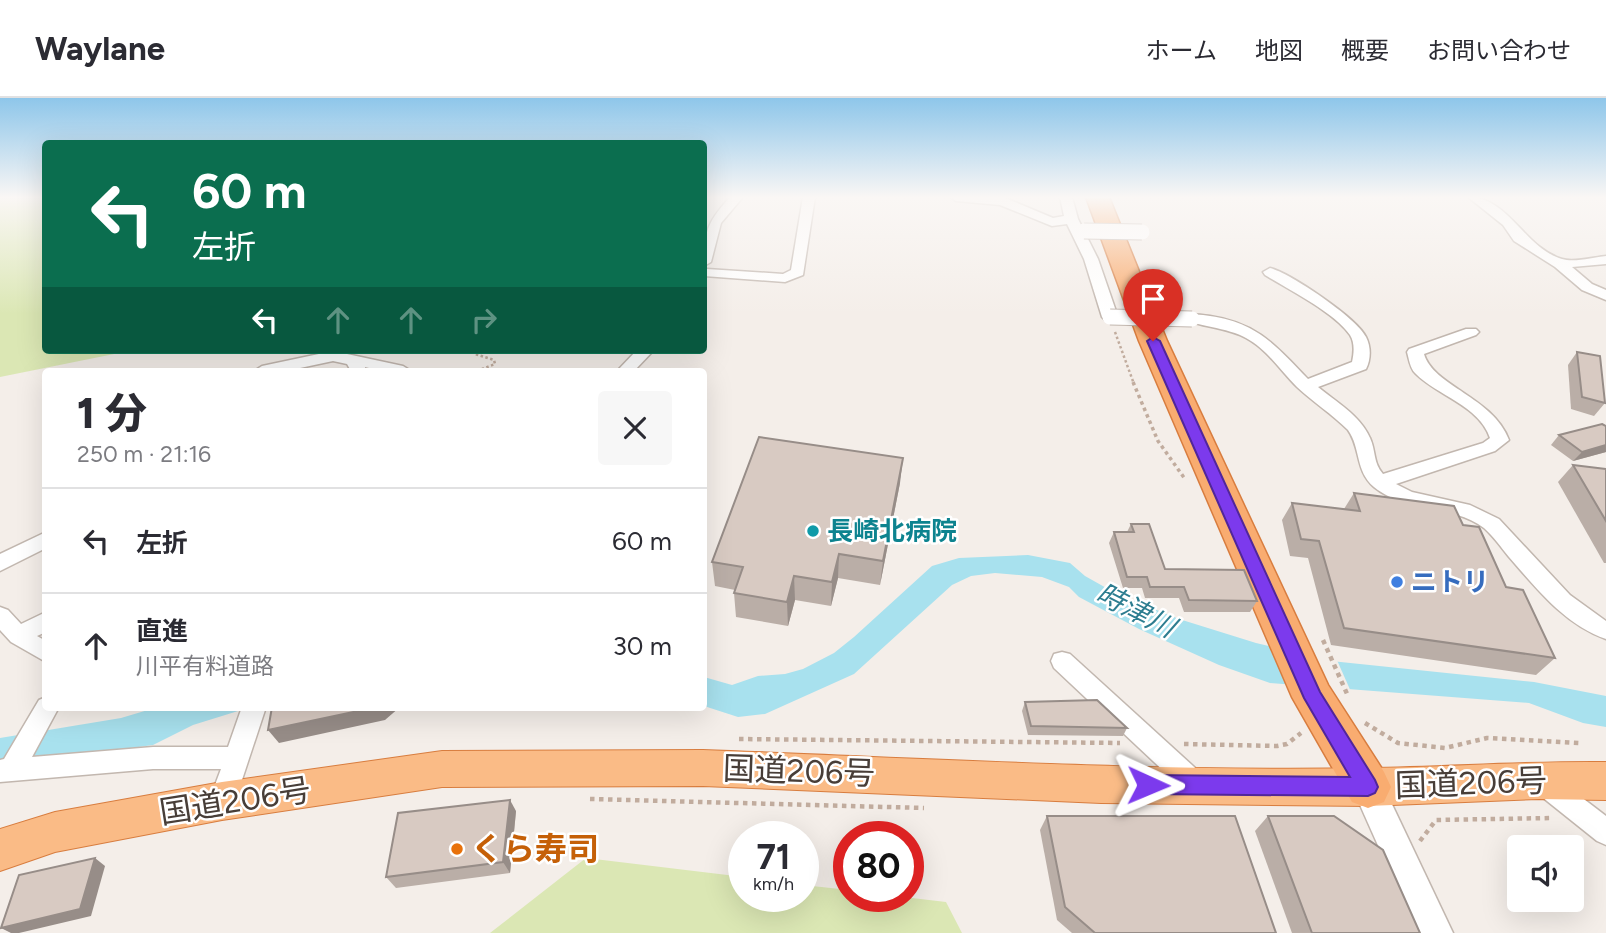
<!DOCTYPE html>
<html lang="ja">
<head>
<meta charset="utf-8">
<style>
	:root { --surface:#fff; --page:#f7f7f7; --text:#2b2b33; --muted:#7c7c81; --line:#e1e1e2 }
	body { margin:0; font-family:Figtree,"Noto Sans JP",sans-serif; background:var(--page); color:var(--text); height:100vh; display:flex; flex-direction:column; font-size:26px; white-space:nowrap }
	* { box-sizing:border-box; margin:0 }
	p { font-size:23px; color:var(--muted) }
	.icon { flex:none; width:38px; height:38px; fill:none; stroke:currentColor; stroke-width:2; stroke-linecap:round; stroke-linejoin:round }
	.map { position:relative; flex:1; overflow:hidden }
	.drawer { position:absolute; left:42px; top:270px; width:665px; height:343px; display:flex; flex-direction:column; background:var(--surface); border-radius:7px; box-shadow:0 7px 28px #0002 }
	.drawer>* { flex:none }
	.top-card { position:absolute; left:42px; top:42px; width:665px; height:214px; border-radius:7px; box-shadow:0 7px 28px #0002; background:#0b6e4f; color:#fff; overflow:hidden }
	.controls { position:absolute; left:1507px; top:737px; display:grid; gap:14px }
	.controls a { display:grid; place-items:center; width:77px; height:77px; border-radius:7px; background:var(--surface); box-shadow:0 7px 28px #0002; font-size:35px }
	.speed { position:absolute; left:728px; top:723px; display:flex; gap:14px; font-size:35px; font-weight:700; text-align:center }
	.speed>* { display:grid; place-content:center; width:91px; height:91px; border-radius:50%; background:var(--surface); box-shadow:0 7px 28px #0002; line-height:1 }
	.speed small { font-size:18px; font-weight:400 }
	.speed .limit { border:10px solid #d22; background:#fff; color:#111 }
	.pin { position:absolute; display:grid; place-items:center; width:60px; height:60px; color:#fff; margin:-72px -30px; border-radius:50% 50% 50% 0; rotate:-45deg; box-shadow:0 0 7px #0007 }
	.pin .icon { rotate:45deg }
	.me { position:absolute; width:77px; margin:-38px; rotate:91deg; stroke-linejoin:round; filter:drop-shadow(0 0 5px #0008) }
	.turn { display:flex; align-items:center; gap:24px; height:147px; padding:0 35px; font-size:32px }
	.turn .icon { width:91px; height:91px; stroke-width:2.5 }
	.turn b { display:block; font-size:49px; line-height:60px }
	.lanes { display:flex; align-items:center; height:66px; padding:0 35px; background:#0003; justify-content:center; gap:35px; direction:ltr }
	.lanes .off { opacity:.35 }
	.round { display:grid; place-items:center; flex:none; width:74px; height:74px; border-radius:7px; background:var(--page) }
	.summary { display:flex; align-items:center; justify-content:space-between; height:119px; padding:0 35px }
	h1 { font-size:42px; font-weight:800; line-height:52px }
	ul { padding:0; list-style:none }
	li { display:flex; align-items:center; gap:21px; height:105px; padding:0 35px; border-top:2px solid var(--line) }
	li div { flex:1 }
	li b { display:block; font-size:26px }
	li em { font-style:normal }
	header { display:flex; align-items:center; gap:42px; box-sizing:border-box; height:98px; padding:0 35px; background:var(--surface); border-bottom:2px solid var(--line) }
	header strong { font-size:33px }
	nav { display:flex; gap:38px; margin-inline-start:auto; font-size:24px }
	.map>svg:first-child { display:block }
	.green { fill:#dbe7b4 }
	.water { fill:#a8e1ee }
	.pier { fill:#f4eee9 }
	.lines { fill:none; stroke-linecap:round; stroke-linejoin:round }
	.minor-casing { stroke:#c2b7af; stroke-width:3 }
	.tertiary-casing { stroke:#c2b7af; stroke-width:3 }
	.trunk-casing { stroke:#d87d3f; stroke-width:2 }
	.motorway-casing { stroke:#d87d3f; stroke-width:3 }
	.path-far2 { stroke:#c1ac9e; stroke-width:2.5; stroke-dasharray:2.5 2.5; stroke-linecap:butt }
	.path-far1 { stroke:#c1ac9e; stroke-width:3.5; stroke-dasharray:3.5 3.5; stroke-linecap:butt }
	.path { stroke:#c1ac9e; stroke-width:4.5; stroke-dasharray:4.5 4.5; stroke-linecap:butt }
	.minor { fill:#fff; fill-rule:evenodd }
	.tertiary { fill:#fff; fill-rule:evenodd }
	.trunk { fill:#fabb86; fill-rule:evenodd }
	.motorway { fill:#f9ac70; fill-rule:evenodd }
	.minor-bridge-casing { stroke:#c2b7af; stroke-width:17; stroke-linecap:butt }
	.minor-bridge { stroke:#fff; stroke-width:15 }
	.wall { fill:#baaea7 }
	.shaded-wall { fill:#978d88 }
	.building { fill:#d8cac2; stroke:#978d88; stroke-width:2 }
	.route { fill:#7c3aed; stroke:#51269a; stroke-width:2 }
	.culture-dot { fill:#0f9aa8; stroke:#fff; stroke-width:2.5 }
	.shop-dot { fill:#3f7fe0; stroke:#fff; stroke-width:2.5 }
	.food-dot { fill:#e8710a; stroke:#fff; stroke-width:2.5 }
	.labels { text-anchor:middle; stroke-width:5; stroke-linejoin:round; paint-order:stroke }
	.culture-label { font-size:26px; font-weight:bold; fill:#0d838f; stroke:#fff; text-anchor:start }
	.shop-label { font-size:26px; font-weight:bold; fill:#366cbe; stroke:#fff; text-anchor:start }
	.water-label { font-size:28px; font-style:italic; fill:#2d7d90; stroke:#fff }
	.near-street-label { font-size:32px; fill:#483e38; stroke:#fff }
	.near-food-label { font-size:32px; font-weight:bold; fill:#c56008; stroke:#fff; text-anchor:start }
</style>
</head>
<body>
<header>
<strong>Waylane</strong>
<nav><a>ホーム</a><a>地図</a><a>概要</a><a>お問い合わせ</a></nav>
</header>
<div class="map">
<svg width="1606" height="835" viewBox="0 0 1606 835">
	<rect width="100%" height="100%" fill="#f4eee9"/>
	<g class="green">
		<path d="M 0,99 L 45,99 L 46,252 L 134,252 L 0,279 Z"/>
		<path d="M 586,760 L 744,779 L 744,798 L 803,798 L 803,787 L 849,792 L 849,798 L 895,798 L 946,804 L 962,835 L 490,835 Z"/>
	</g>
	<g class="water">
		<path d="M 1028,457 L 1070,465 L 1085,478 L 1117,496 L 1179,521 L 1256,545 L 1331,563 L 1534,584 L 1606,598 L 1606,629 L 1583,625 L 1529,605 L 1270,585 L 1219,567 L 1139,531 L 1079,499 L 1069,489 L 1042,479 L 995,475 L 971,478 L 952,487 L 854,576 L 765,616 L 738,619 L 704,608 L 704,579 L 732,587 L 758,578 L 785,576 L 803,571 L 834,555 L 854,539 L 932,468 L 959,460 Z"/>
		<path d="M 158,609 L 251,609 L 193,627 L 153,647 L 0,668 L 0,640 L 121,620 Z"/>
	</g>
	<path class="pier" d="M 1269,543 L 1336,560 L 1352,596 L 1304,593 Z"/>
	<g class="lines">
		<g class="minor-casing">
			<g id="minor">
				<path d="M 730,99 L 743,99 L 721,125 L 711,164 L 704,168 C 704,133 707,125 730,99 Z"/>
				<path d="M 803,99 L 815,99 L 803,177 L 785,184 L 704,178 L 704,172 L 707,171 L 783,176 L 791,172 Z"/>
				<path d="M 950,99 L 1003,99 L 1053,120 L 1064,118 L 1060,99 L 1072,99 L 1078,121 L 1098,161 L 1118,219 L 1115,222 L 1105,222 L 1102,219 L 1084,161 L 1067,126 L 1052,128 L 1000,107 L 956,103 Z"/>
				<path d="M 1468,99 C 1509,99 1524,150 1562,161 C 1574,165 1594,159 1606,158 L 1606,166 L 1572,169 L 1592,186 L 1606,192 L 1606,202 L 1582,192 L 1555,169 L 1514,143 L 1503,127 Z"/>
				<path d="M 1270,170 C 1290,175 1357,220 1366,239 C 1371,249 1371,261 1366,271 L 1318,289 C 1336,304 1360,317 1370,340 C 1376,353 1373,365 1383,376 L 1483,345 L 1490,340 C 1479,307 1437,298 1415,275 C 1410,270 1409,261 1407,254 L 1409,251 L 1466,231 L 1476,231 L 1479,234 L 1476,237 L 1424,256 C 1433,288 1493,299 1509,342 L 1495,353 L 1396,386 L 1412,394 L 1470,407 L 1499,421 L 1570,497 L 1606,523 L 1606,541 C 1565,527 1537,491 1509,459 C 1501,449 1493,438 1484,430 C 1452,406 1406,415 1374,389 C 1355,373 1361,350 1348,332 C 1332,316 1313,304 1297,289 C 1280,272 1268,252 1246,240 C 1230,230 1191,227 1184,221 C 1191,214 1201,217 1210,218 C 1258,225 1276,248 1308,281 L 1352,264 C 1354,255 1355,245 1350,237 C 1334,214 1289,192 1265,177 L 1263,174 Z"/>
				<path d="M 637,252 L 654,252 L 634,273 L 617,273 Z"/>
				<path d="M 333,253 L 403,268 L 411,273 L 381,273 L 365,269 L 365,273 L 351,273 L 347,266 L 333,263 L 286,273 L 254,273 L 262,268 Z"/>
				<path d="M 46,434 L 46,450 L 0,473 L 0,456 Z"/>
				<path d="M 0,509 L 8,512 L 21,526 L 46,514 L 46,534 L 37,538 L 46,543 L 46,564 L 11,544 L 0,532 Z"/>
				<path d="M 1062,554 L 1070,556 L 1204,678 L 1207,686 L 1204,694 L 1195,698 L 1186,694 L 1054,570 L 1051,563 L 1054,556 Z"/>
				<path d="M 46,599 L 46,609 L 59,609 L 32,659 L 153,649 L 228,649 L 242,609 L 266,609 L 235,703 L 231,711 L 222,715 L 213,711 L 209,703 L 221,671 L 153,671 L 0,684 L 0,662 L 4,661 L 39,602 Z"/>
				<path d="M 1546,675 L 1555,679 L 1606,718 L 1606,747 L 1597,743 L 1537,695 L 1534,687 L 1537,679 Z"/>
			</g>
		</g>
		<g class="tertiary-casing">
			<path id="tertiary" d="M 1368,674 L 1379,679 L 1453,835 L 1417,835 L 1352,689 L 1357,679 Z"/>
		</g>
		<g class="trunk-casing">
			<path id="trunk" d="M 703,652 C 924,660 1147,674 1368,670 C 1448,669 1527,663 1606,664 L 1606,702 L 1539,701 L 1368,708 L 1101,705 L 703,688 L 442,689 L 222,722 L 55,754 L 0,773 L 0,731 L 55,714 L 222,684 L 442,653 Z"/>
		</g>
		<g class="motorway-casing">
			<path id="motorway" d="M 1086,99 L 1109,99 L 1167,243 L 1328,587 L 1384,674 L 1391,689 L 1384,704 L 1368,710 L 1352,704 L 1292,599 L 1139,243 Z"/>
		</g>
		<g class="path-far2">
			<path d="M 1115,234 L 1134,286"/>
			<path d="M 474,252 L 475,256 L 494,262 L 495,266 L 477,273"/>
		</g>
		<path class="path-far1" d="M 1133,284 L 1158,343 L 1185,381"/>
		<g class="path">
			<path d="M 1323,542 L 1348,598"/>
			<path d="M 1365,625 L 1398,645 L 1445,650 L 1487,640 L 1580,645"/>
			<path d="M 739,641 L 1120,645"/>
			<path d="M 1184,646 L 1277,648 L 1287,646 L 1301,635"/>
			<path d="M 590,701 L 924,710"/>
			<path d="M 1420,743 L 1436,722 L 1552,720"/>
		</g>
		<use href="#minor" class="minor"/>
		<use href="#tertiary" class="tertiary"/>
		<use href="#trunk" class="trunk"/>
		<use href="#motorway" class="motorway"/>
		<g class="minor-bridge-casing">
			<g id="minor-bridge">
				<path d="M 1084,133 L 1142,134"/>
				<path d="M 1110,219 L 1192,221"/>
			</g>
		</g>
		<use href="#minor-bridge" class="minor-bridge"/>
	</g>
	<g class="wall">
		<path d="M 1577,254 L 1605,305 L 1594,318 L 1571,311 L 1568,267 Z"/>
		<path d="M 1606,328 L 1606,354 L 1573,363 L 1551,347 L 1559,337 Z"/>
		<path d="M 1573,367 L 1606,371 L 1606,465 L 1604,465 L 1558,384 Z"/>
		<path d="M 900,385 L 880,487 L 838,480 L 831,508 L 795,502 L 788,528 L 736,519 L 734,495 L 735,492 L 715,488 L 712,464 Z"/>
		<path d="M 1354,395 L 1463,427 L 1555,560 L 1536,577 L 1331,547 L 1308,460 L 1290,458 L 1282,422 L 1292,405 L 1344,411 Z"/>
		<path d="M 1131,426 L 1165,471 L 1257,503 L 1250,514 L 1184,514 L 1179,500 L 1145,500 L 1142,490 L 1123,490 L 1109,445 L 1114,434 L 1127,434 Z"/>
		<path d="M 1025,604 L 1127,630 L 1123,638 L 1028,637 L 1022,613 Z"/>
		<path d="M 516,713 L 510,775 L 396,790 L 386,779 Z"/>
		<path d="M 1047,718 L 1276,835 L 1072,835 L 1057,822 L 1040,732 Z"/>
		<path d="M 1268,718 L 1420,835 L 1292,835 L 1255,733 Z"/>
	</g>
	<g class="shaded-wall">
		<path d="M 1606,347 L 1606,354 L 1573,363 L 1582,354 Z"/>
		<path d="M 903,360 L 900,385 L 880,487 L 883,463 Z"/>
		<path d="M 839,456 L 838,480 L 831,508 L 832,484 Z"/>
		<path d="M 794,478 L 795,502 L 788,528 L 787,504 Z"/>
		<path d="M 377,609 L 400,609 L 385,622 L 279,645 L 268,632 Z"/>
		<path d="M 510,702 L 516,713 L 510,775 L 503,764 Z"/>
		<path d="M 95,760 L 105,768 L 91,818 L 19,835 L 11,835 L 1,830 Z"/>
	</g>
	<g class="building">
		<path d="M 1577,254 L 1600,258 L 1605,305 L 1582,299 Z"/>
		<path d="M 1602,326 L 1606,328 L 1606,347 L 1582,354 L 1559,337 Z"/>
		<path d="M 759,339 L 903,360 L 883,463 L 839,456 L 832,484 L 794,478 L 787,504 L 734,495 L 743,469 L 712,464 Z"/>
		<path d="M 1573,367 L 1606,371 L 1606,423 Z"/>
		<path d="M 1354,395 L 1454,408 L 1463,427 L 1479,429 L 1506,489 L 1523,492 L 1555,560 L 1344,530 L 1319,443 L 1301,441 L 1292,405 L 1360,413 Z"/>
		<path d="M 1131,426 L 1149,426 L 1165,471 L 1244,472 L 1257,503 L 1189,502 L 1184,489 L 1150,489 L 1147,479 L 1127,479 L 1114,434 L 1134,434 Z"/>
		<path d="M 1097,602 L 1127,630 L 1031,628 L 1025,604 Z"/>
		<path d="M 272,609 L 377,609 L 268,632 Z"/>
		<path d="M 510,702 L 503,764 L 386,779 L 398,715 Z"/>
		<path d="M 1047,718 L 1235,718 L 1276,835 L 1095,835 L 1065,809 Z"/>
		<path d="M 1268,718 L 1334,718 L 1383,752 L 1420,835 L 1312,835 Z"/>
		<path d="M 95,760 L 80,811 L 1,830 L 19,777 Z"/>
	</g>
	<linearGradient id="sky" x2="0" y2="1"><stop stop-color="#8ec6ea"/><stop offset="0.46" stop-color="#faf7f5"/><stop offset="1" stop-color="#faf7f5" stop-opacity="0"/></linearGradient>
	<rect width="1606" height="216" fill="url(#sky)"/>
	<path class="route" d="M 1153,239 L 1160,243 L 1320,594 L 1375,682 L 1378,689 L 1375,695 L 1368,698 L 1148,696 L 1141,693 L 1138,687 L 1141,680 L 1148,677 L 1350,679 L 1304,600 L 1147,243 Z"/>
	<circle class="culture-dot" cx="813" cy="433" r="7"/>
	<circle class="shop-dot" cx="1397" cy="484" r="7"/>
	<circle class="food-dot" cx="457" cy="751" r="7"/>
	<g class="labels">
		<g class="culture-label">
			<text x="827" y="442">長崎北病院</text>
		</g>
		<g class="shop-label">
			<text x="1411" y="493">ニトリ</text>
		</g>
		<g class="water-label">
			<text transform="translate(1136 512) rotate(27)" y="10">時津川</text>
		</g>
		<g class="near-street-label">
			<text transform="translate(799 673) rotate(2)" y="11">国道206号</text>
			<text transform="translate(1471 685) rotate(-2)" y="11">国道206号</text>
			<text transform="translate(235 703) rotate(-9)" y="11">国道206号</text>
		</g>
		<g class="near-food-label">
			<text x="471" y="762">くら寿司</text>
		</g>
	</g>
</svg>
<div class="controls">
<a><svg class="icon" aria-label="sound" viewBox="0 0 24 24"><path d="M4 9h4l5-4v14l-5-4H4zM17 9q2 3 0 6"/></svg></a>
</div>
<div class="speed"><div>71<small>km/h</small></div><div class="limit">80</div></div>
<div class="pin" style="left:1153px;top:243px;background:#d93025"><svg class="icon" aria-label="arrive" viewBox="0 0 24 24"><path d="M6 21V4h12l-3 4 3 4H6"/></svg></div>
<svg class="me" style="left:1148px;top:687px" viewBox="-20 -20 40 40"><path d="M0-17L14 15 0 8-14 15z" fill="#7c3aed" stroke="#fff" stroke-width="4"/></svg>
<div class="top-card">
<div class="turn"><svg class="icon" aria-label="left" viewBox="0 0 24 24"><path d="M17 20v-9H6M10 6l-5 5 5 5"/></svg><div><b>60 m</b>左折</div></div>
<div class="lanes"><svg class="icon" aria-label="left" viewBox="0 0 24 24"><path d="M17 20v-9H6M10 6l-5 5 5 5"/></svg><svg class="icon off" aria-label="ahead" viewBox="0 0 24 24"><path d="M12 20V5M6 11l6-6 6 6"/></svg><svg class="icon off" aria-label="ahead" viewBox="0 0 24 24"><path d="M12 20V5M6 11l6-6 6 6"/></svg><svg class="icon off" aria-label="right" viewBox="0 0 24 24"><path d="M7 20v-9h11M14 6l5 5-5 5"/></svg></div>
</div>
<section class="drawer">
<div class="summary"><div><h1>1 分</h1><p>250 m · 21:16</p></div><a class="round"><svg class="icon" aria-label="close" viewBox="0 0 24 24"><path d="M6 6l12 12M18 6L6 18"/></svg></a></div>
<ul>
<li><svg class="icon" aria-label="left" viewBox="0 0 24 24"><path d="M17 20v-9H6M10 6l-5 5 5 5"/></svg><div><b>左折</b></div><em>60 m</em></li>
<li><svg class="icon" aria-label="ahead" viewBox="0 0 24 24"><path d="M12 20V5M6 11l6-6 6 6"/></svg><div><b>直進</b><p>川平有料道路</p></div><em>30 m</em></li>
</ul>
</section>
</div>
</body>
</html>
